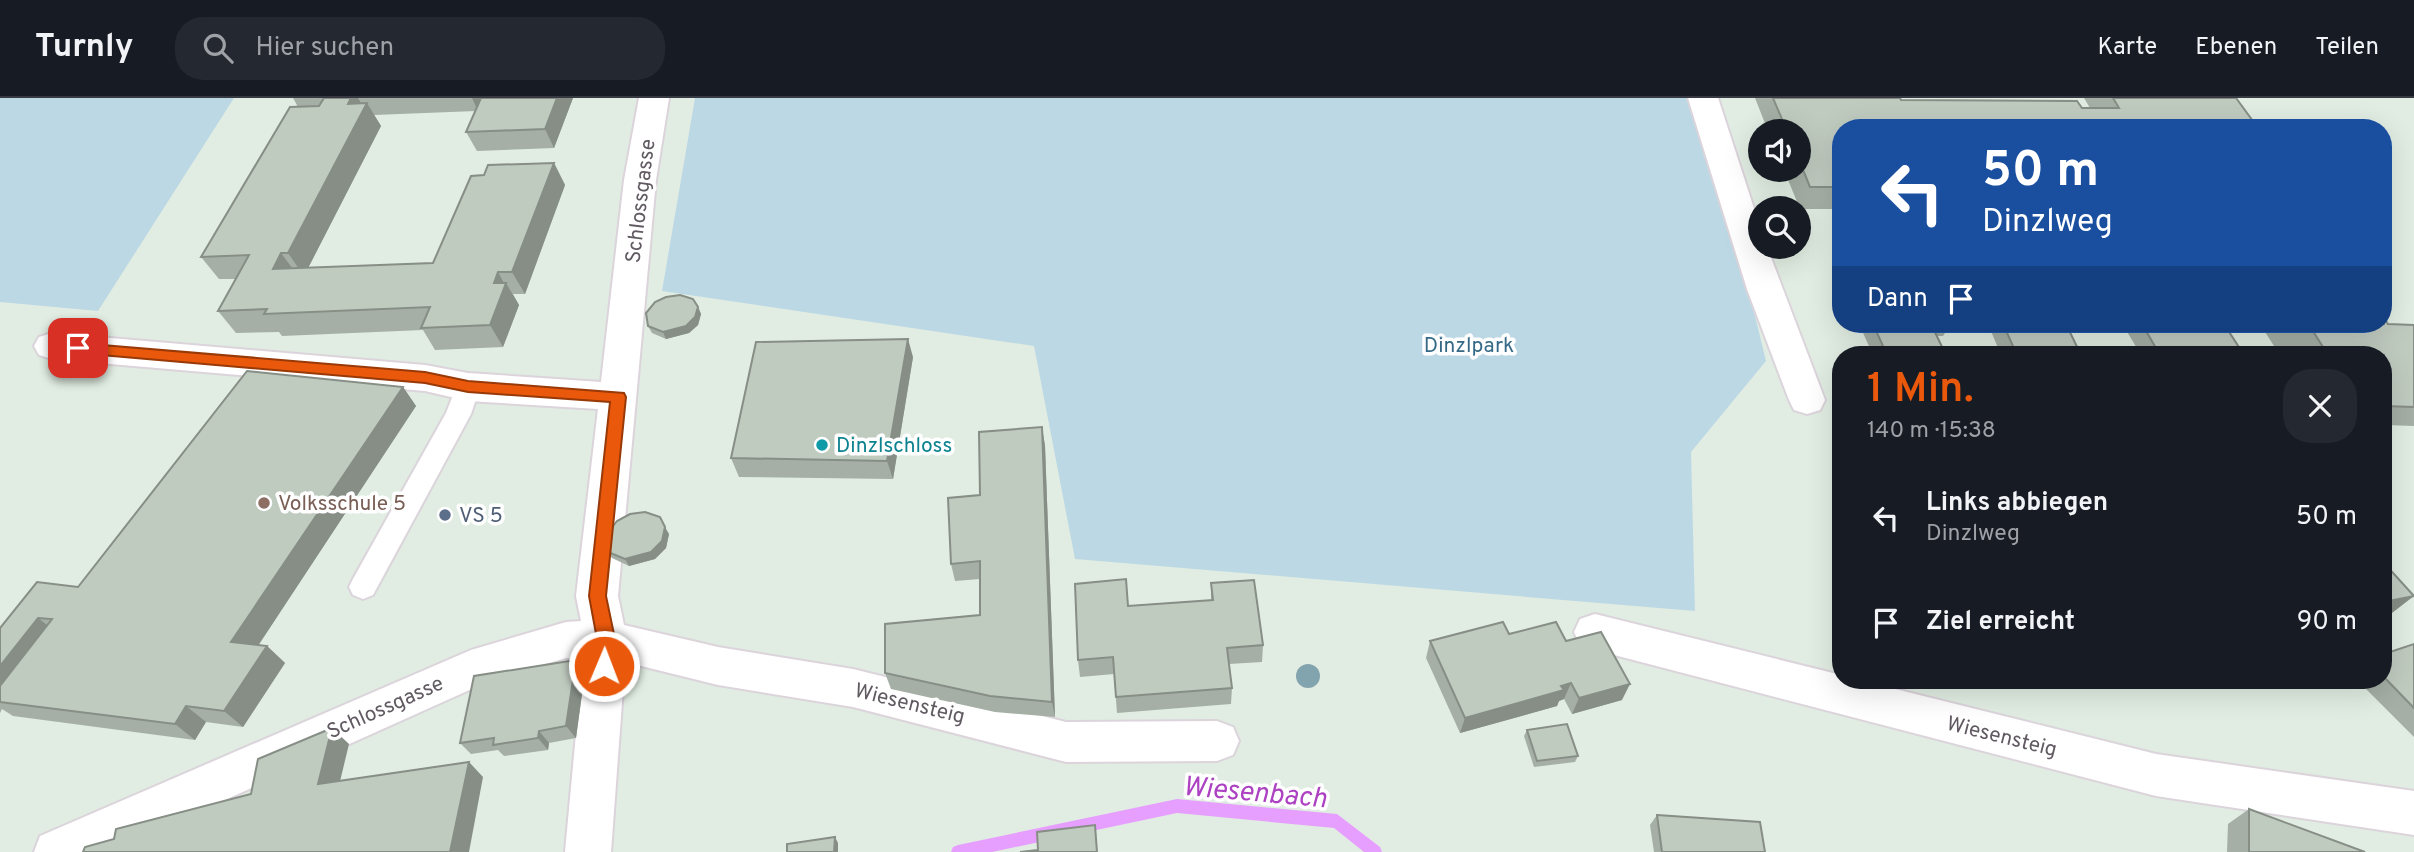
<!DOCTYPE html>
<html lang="de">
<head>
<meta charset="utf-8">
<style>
	:root { --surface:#171b24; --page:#242831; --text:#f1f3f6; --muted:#9ea1a6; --line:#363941; --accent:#ea580c }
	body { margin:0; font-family:Overpass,sans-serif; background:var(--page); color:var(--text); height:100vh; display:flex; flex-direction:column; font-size:26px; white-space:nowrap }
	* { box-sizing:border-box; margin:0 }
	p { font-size:23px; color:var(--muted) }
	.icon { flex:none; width:38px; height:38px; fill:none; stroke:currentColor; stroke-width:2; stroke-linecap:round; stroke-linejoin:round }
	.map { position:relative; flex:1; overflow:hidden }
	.side { position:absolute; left:1832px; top:248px; width:560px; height:343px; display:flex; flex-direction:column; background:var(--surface); border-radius:28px; box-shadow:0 7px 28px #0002 }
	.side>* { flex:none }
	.hud { position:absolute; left:1832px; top:21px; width:560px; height:214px; border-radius:28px; box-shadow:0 7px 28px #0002; background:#1a4fa0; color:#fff; overflow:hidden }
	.fabs { position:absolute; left:1748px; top:21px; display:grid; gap:14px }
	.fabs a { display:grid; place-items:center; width:63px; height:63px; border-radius:50%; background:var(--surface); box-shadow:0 7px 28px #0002; font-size:35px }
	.pin { position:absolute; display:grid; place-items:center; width:60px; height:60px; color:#fff; margin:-30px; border-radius:14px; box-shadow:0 4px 10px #0006 }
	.me { position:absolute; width:77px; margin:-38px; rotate:1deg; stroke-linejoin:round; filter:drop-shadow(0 0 5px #0008) }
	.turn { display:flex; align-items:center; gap:24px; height:147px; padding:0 35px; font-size:32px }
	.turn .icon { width:91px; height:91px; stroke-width:2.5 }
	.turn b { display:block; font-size:49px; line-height:60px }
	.then { display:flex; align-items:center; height:66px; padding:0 35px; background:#0003; gap:14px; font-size:26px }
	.round { display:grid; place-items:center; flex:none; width:74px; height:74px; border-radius:28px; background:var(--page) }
	.head { display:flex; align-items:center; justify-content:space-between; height:119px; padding:0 35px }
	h1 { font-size:42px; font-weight:600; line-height:52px; color:var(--accent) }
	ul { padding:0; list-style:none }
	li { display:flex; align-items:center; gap:21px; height:105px; padding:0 35px }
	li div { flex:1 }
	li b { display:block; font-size:26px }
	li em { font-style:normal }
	header { display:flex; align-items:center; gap:42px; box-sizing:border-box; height:98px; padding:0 35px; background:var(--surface); border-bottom:2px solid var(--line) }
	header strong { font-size:33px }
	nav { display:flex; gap:38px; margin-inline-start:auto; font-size:24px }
	.search { width:490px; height:63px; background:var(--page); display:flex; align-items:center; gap:18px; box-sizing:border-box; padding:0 24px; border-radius:28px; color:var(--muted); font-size:26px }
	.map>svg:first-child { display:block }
	.green { fill:#bdd8e5 }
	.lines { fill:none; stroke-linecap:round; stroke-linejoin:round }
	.stream { fill:#e79fff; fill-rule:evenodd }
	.service-casing { stroke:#dbd4db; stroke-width:4 }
	.minor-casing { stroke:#dbd4db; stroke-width:4 }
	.service { fill:#fff; fill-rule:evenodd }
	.minor { fill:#fff; fill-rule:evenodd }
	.tree { fill:#82a4af }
	.wall { fill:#a5afa5 }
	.shaded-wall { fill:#868e86 }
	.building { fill:#c0cbc0; stroke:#868e86; stroke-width:2 }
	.route { fill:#ea580c; stroke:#983908; stroke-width:2 }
	.culture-dot { fill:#0f9aa8; stroke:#fff; stroke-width:2.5 }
	.education-dot { fill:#8d6e63; stroke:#fff; stroke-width:2.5 }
	.service-dot { fill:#5c6f8a; stroke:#fff; stroke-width:2.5 }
	.labels { text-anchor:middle; stroke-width:7; stroke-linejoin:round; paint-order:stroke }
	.street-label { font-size:21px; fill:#615a62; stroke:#fff }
	.park-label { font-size:21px; fill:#356986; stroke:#fff }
	.culture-label { font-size:21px; fill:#0d838f; stroke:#fff; text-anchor:start }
	.education-label { font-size:21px; fill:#785e54; stroke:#fff; text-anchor:start }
	.service-label { font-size:21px; fill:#4e5e75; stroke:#fff; text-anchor:start }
	.near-water-label { font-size:28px; font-style:italic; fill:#ac42c2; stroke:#fff }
</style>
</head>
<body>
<header>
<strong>Turnly</strong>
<div class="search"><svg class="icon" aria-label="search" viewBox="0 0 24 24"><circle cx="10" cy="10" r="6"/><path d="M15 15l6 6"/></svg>Hier suchen</div>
<nav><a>Karte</a><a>Ebenen</a><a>Teilen</a></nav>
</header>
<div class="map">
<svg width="2414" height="754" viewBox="0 0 2414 754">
	<rect width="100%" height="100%" fill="#e1ede2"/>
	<g class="green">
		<path d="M 0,0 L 234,0 L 98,213 L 0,204 Z"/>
		<path d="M 695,0 L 1702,0 L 1766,263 L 1691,354 L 1695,513 L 1075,461 L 1034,248 L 662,193 Z"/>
	</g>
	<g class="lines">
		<path class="stream" d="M 1177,701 L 1337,716 L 1380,749 L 1382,754 L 1364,754 L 1334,730 L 1177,715 L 992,754 L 951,754 L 953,749 L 958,747 Z"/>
		<g class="service-casing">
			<path id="service" d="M 468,280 L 477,282 L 480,289 L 471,316 L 373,497 L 363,501 L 353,497 L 349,489 L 353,481 L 446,315 L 459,282 Z"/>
		</g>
		<g class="minor-casing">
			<g id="minor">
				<path d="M 639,0 L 669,0 L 656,82 L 618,498 L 624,527 L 718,549 L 853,571 L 1066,624 L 1217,623 L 1233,629 L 1239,643 L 1233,657 L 1217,663 L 1066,664 L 853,609 L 718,587 L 625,564 L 611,754 L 565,754 L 583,560 L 566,560 L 494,581 L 109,754 L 34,754 L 40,738 L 471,552 L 566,524 L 581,523 L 576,498 L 598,311 L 468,303 L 425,293 L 52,261 L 39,257 L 34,248 L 39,239 L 52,235 L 425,267 L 468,275 L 601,284 L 624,82 Z"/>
				<path d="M 1688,0 L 1718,0 L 1760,129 L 1760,149 L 1767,149 L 1825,302 L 1820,312 L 1807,316 L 1794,312 L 1789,302 L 1747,191 Z"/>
				<path d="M 1595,516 L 1841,577 L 1841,583 L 1863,583 L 2156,656 L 2414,693 L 2414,737 L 2156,698 L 1595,552 L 1580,547 L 1574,534 L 1580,521 Z"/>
			</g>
		</g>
		<use href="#service" class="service"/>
		<use href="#minor" class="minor"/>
	</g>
	<circle class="tree" cx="1308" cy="578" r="12"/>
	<g class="wall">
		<path d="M 293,0 L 573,0 L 554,50 L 477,53 L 466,34 L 476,13 L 374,17 L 381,28 L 308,170 L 433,165 L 484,77 L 554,65 L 565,87 L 525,196 L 513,196 L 519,207 L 503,249 L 435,252 L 423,232 L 282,238 L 279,234 L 236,235 L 218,213 L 236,181 L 219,181 L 201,159 L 298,9 Z"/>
		<path d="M 1755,0 L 1900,0 L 1901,2 L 2090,10 L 2084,0 L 2236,0 L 2258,30 L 1841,30 L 1841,111 L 1800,111 L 1784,72 L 1799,72 L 1799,33 L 1768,33 Z"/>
		<path d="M 698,209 L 701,216 L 698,227 L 689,235 L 666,241 L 652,235 L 648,228 Z"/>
		<path d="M 1859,226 L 1951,226 L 1943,238 L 1937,238 L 1946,257 L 1873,257 Z"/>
		<path d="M 1988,226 L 2066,226 L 2081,257 L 2001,257 Z"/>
		<path d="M 2131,226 L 2224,226 L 2244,257 L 2141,257 L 2126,232 Z"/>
		<path d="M 2260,226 L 2384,226 L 2414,227 L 2414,328 L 2384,327 L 2384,257 L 2298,257 L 2294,249 L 2274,248 Z"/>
		<path d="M 913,259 L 893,381 L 739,379 L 731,360 Z"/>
		<path d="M 403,289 L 416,308 L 258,547 L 267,548 L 285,565 L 243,629 L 206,624 L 195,642 L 13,618 L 2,611 L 0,615 L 0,530 L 78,489 Z"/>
		<path d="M 1042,329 L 1045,348 L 1055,619 L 995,614 L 891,591 L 885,575 L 980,517 L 980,481 L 955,483 L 951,466 L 980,397 Z"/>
		<path d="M 669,436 L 666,450 L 655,461 L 629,468 L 612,460 L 608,454 Z"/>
		<path d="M 1211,485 L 1263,547 L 1262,564 L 1229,566 L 1232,590 L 1231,606 L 1117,615 L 1114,576 L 1080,579 L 1078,562 L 1128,508 L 1211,502 Z"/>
		<path d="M 1430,543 L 1566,543 L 1622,602 L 1572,616 L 1564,601 L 1559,603 L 1557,608 L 1460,635 L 1426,560 Z"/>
		<path d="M 2414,546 L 2414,639 L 2358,583 L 2384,583 L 2384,556 Z"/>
		<path d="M 585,574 L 576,640 L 549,645 L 548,652 L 504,658 L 498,652 L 471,656 L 460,645 Z"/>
		<path d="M 1527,632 L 1578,658 L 1575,664 L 1534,669 L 1524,638 Z"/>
		<path d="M 2249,711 L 2365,754 L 2227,754 L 2228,726 Z"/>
		<path d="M 1657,717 L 1765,754 L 1654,754 L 1650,727 Z"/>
	</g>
	<g class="shaded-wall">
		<path d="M 351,0 L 358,0 L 364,10 L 367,5 L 381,28 L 304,178 L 288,155 Z"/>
		<path d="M 472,0 L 484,0 L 478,13 Z"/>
		<path d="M 557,0 L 573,0 L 554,50 L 545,31 Z"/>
		<path d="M 554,65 L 565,87 L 525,196 L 512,174 Z"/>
		<path d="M 281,155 L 298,178 L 273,171 Z"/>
		<path d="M 498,174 L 505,187 L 506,185 L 519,207 L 503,249 L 490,227 L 494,185 Z"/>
		<path d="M 698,209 L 701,216 L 698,227 L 689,235 L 666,241 L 663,234 Z"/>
		<path d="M 908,241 L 913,259 L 893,381 L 887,363 Z"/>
		<path d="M 403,289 L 416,308 L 250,560 L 231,544 Z"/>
		<path d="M 1042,329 L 1045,348 L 1055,619 L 1052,604 Z"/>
		<path d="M 665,429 L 669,436 L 666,450 L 655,461 L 629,468 L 625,461 Z"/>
		<path d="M 2414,498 L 2392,515 L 2384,517 L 2384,504 Z"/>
		<path d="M 38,520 L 60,537 L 0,604 L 0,568 Z"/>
		<path d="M 267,548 L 285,565 L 243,629 L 224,613 Z"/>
		<path d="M 576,562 L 585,574 L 576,640 L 566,628 Z"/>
		<path d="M 1571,585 L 1564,601 L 1559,603 L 1557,608 L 1460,635 L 1465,620 Z"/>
		<path d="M 1630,586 L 1622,602 L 1572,616 L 1579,600 Z"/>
		<path d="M 186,608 L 206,624 L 195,642 L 175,626 Z"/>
		<path d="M 332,630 L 349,646 L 336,700 L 318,686 Z"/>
		<path d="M 539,633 L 549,645 L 548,652 L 538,640 Z"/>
		<path d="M 469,664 L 483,679 L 469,754 L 450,754 Z"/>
		<path d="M 835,739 L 838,745 L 838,754 L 834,754 Z"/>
	</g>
	<g class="building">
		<path d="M 324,0 L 351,0 L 348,6 L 367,5 L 288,155 L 281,155 L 273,171 L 433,165 L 471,78 L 484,77 L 488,67 L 554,65 L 512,174 L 498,174 L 494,185 L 506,185 L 490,227 L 421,230 L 430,209 L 264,216 L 267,211 L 218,213 L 249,157 L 201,159 L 290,9 L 319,8 Z"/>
		<path d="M 481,0 L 557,0 L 545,31 L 466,34 Z"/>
		<path d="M 1773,0 L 1900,0 L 1901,2 L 2077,3 L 2082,10 L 2119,10 L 2113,0 L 2236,0 L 2258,30 L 1841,30 L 1841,89 L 1810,89 L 1799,62 L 1799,33 L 1787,33 Z"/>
		<path d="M 680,197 L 693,201 L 698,209 L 695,219 L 686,228 L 663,234 L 648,228 L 646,215 L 655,204 L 666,199 Z"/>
		<path d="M 2384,220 L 2388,226 L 2414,227 L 2414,309 L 2384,308 L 2384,257 L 2328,257 L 2311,230 L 2291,230 L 2288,226 L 2384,226 Z"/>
		<path d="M 1873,226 L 1931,226 L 1946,257 L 1887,257 Z"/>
		<path d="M 2003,226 L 2066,226 L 2081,257 L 2017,257 Z"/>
		<path d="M 2142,226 L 2224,226 L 2244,257 L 2160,257 Z"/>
		<path d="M 908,241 L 887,363 L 731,360 L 756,244 Z"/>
		<path d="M 247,273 L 403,289 L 231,544 L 267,548 L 224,613 L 186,608 L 175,626 L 0,604 L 0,588 L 52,521 L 38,520 L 0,568 L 0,530 L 37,484 L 78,489 Z"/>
		<path d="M 1042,329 L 1052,604 L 990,598 L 885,575 L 885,526 L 980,517 L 980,463 L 951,466 L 948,400 L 980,397 L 979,334 Z"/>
		<path d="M 645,414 L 660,419 L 665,429 L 662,443 L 651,454 L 625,461 L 608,454 L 606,437 L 617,423 L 630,416 Z"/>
		<path d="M 2384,465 L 2414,498 L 2384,504 Z"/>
		<path d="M 1126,481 L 1128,508 L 1213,502 L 1211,485 L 1254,482 L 1263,547 L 1227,550 L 1232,590 L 1116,599 L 1113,559 L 1078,562 L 1075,486 Z"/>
		<path d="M 1503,524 L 1509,536 L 1556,524 L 1566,543 L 1601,534 L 1630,586 L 1579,600 L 1571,585 L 1561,588 L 1564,592 L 1465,620 L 1430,543 Z"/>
		<path d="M 2414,546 L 2414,610 L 2384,579 L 2384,556 Z"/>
		<path d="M 576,562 L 566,628 L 539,633 L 538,640 L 493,647 L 494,640 L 460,645 L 474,578 Z"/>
		<path d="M 1567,626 L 1578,658 L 1537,663 L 1527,632 Z"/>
		<path d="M 332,630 L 318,686 L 469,664 L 450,754 L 83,754 L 85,749 L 114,741 L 116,731 L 251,696 L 258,661 Z"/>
		<path d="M 2249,711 L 2365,754 L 2249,754 Z"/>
		<path d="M 1657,717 L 1760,724 L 1765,754 L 1662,754 Z"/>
		<path d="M 1095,727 L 1097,754 L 1020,754 L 1038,752 L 1037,734 Z"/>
		<path d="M 835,739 L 834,754 L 787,754 L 787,746 Z"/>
	</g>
	<path class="route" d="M 78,245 L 425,274 L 468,283 L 624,295 L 626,299 L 606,498 L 615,541 L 610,574 L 604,576 L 597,574 L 595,568 L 597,541 L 589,498 L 610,304 L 468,294 L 425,285 L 78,255 L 71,250 Z"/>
	<circle class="culture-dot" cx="822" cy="347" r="7"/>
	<circle class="education-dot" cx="264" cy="405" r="7"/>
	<circle class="service-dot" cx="445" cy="417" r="7"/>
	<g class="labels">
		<g class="street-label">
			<text transform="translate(640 103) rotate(-83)" y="7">Schlossgasse</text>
			<text transform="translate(910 605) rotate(14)" y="7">Wiesensteig</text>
			<text transform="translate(385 609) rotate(-24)" y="7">Schlossgasse</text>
			<text transform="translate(2002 638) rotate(14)" y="7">Wiesensteig</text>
		</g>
		<g class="park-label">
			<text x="1469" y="254">Dinzlpark</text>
		</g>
		<g class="culture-label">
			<text x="836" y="354">Dinzlschloss</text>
		</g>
		<g class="education-label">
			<text x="278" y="412">Volksschule 5</text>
		</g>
		<g class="service-label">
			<text x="459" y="424">VS 5</text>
		</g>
		<g class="near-water-label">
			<text transform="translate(1255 693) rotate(5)" y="10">Wiesenbach</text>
		</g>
	</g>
</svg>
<div class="fabs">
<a><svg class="icon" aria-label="sound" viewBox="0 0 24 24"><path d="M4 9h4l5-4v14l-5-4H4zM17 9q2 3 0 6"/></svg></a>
<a><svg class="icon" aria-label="search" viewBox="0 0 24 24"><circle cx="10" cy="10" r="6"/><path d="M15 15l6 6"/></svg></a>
</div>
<div class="pin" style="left:78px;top:250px;background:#d93025"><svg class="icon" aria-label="arrive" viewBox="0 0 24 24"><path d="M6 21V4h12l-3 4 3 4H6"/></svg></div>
<svg class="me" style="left:604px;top:568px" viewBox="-20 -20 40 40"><circle r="17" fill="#ea580c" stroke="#fff" stroke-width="3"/><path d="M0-11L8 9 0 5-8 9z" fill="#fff"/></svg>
<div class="hud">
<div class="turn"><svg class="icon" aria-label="left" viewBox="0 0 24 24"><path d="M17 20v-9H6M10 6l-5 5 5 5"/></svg><div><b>50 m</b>Dinzlweg</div></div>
<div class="then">Dann<svg class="icon" aria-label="arrive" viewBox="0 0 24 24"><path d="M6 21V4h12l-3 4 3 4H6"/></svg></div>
</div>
<section class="side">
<div class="head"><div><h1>1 Min.</h1><p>140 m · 15:38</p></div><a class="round"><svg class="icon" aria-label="close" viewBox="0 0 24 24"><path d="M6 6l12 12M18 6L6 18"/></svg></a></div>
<ul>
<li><svg class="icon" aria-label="left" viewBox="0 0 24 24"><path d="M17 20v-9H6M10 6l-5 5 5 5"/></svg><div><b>Links abbiegen</b><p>Dinzlweg</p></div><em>50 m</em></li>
<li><svg class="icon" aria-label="arrive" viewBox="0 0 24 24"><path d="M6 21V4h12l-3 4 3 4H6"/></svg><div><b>Ziel erreicht</b></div><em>90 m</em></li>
</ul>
</section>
</div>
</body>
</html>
